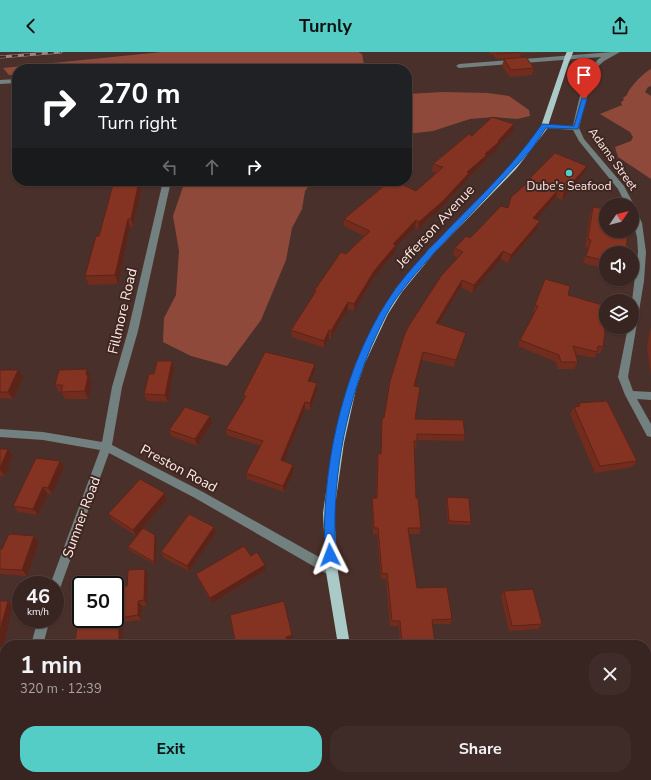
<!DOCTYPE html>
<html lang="en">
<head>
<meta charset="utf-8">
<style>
	:root { --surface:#382420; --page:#3f2c29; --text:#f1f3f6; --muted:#aba4a5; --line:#52413e; --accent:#54cdc7 }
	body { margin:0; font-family:"Nunito Sans",sans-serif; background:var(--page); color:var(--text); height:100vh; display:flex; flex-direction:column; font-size:15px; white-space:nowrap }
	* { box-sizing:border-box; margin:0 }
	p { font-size:13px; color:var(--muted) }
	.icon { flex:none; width:22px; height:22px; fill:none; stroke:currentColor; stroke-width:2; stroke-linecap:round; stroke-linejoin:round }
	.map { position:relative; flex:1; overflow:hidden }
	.drawer { position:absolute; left:0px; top:588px; width:651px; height:140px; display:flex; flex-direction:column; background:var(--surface); border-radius:16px 16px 0 0; box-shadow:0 1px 3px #0004,0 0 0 1px var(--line) }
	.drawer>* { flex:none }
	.hud { position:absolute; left:12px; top:12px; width:400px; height:122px; border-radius:16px; box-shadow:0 1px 3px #0004,0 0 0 1px var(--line); background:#202124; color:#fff; overflow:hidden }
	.needle { width:26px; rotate:55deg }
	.tools { position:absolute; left:599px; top:146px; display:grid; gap:8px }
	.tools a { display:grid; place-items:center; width:40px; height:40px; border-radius:50%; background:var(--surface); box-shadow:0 1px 3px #0004,0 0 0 1px var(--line); font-size:20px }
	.speed { position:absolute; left:12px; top:524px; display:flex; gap:8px; font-size:20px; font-weight:700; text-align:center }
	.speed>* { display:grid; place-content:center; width:52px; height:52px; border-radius:50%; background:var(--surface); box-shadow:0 1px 3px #0004,0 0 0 1px var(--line); line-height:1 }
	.speed small { font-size:10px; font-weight:400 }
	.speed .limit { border:2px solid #111; border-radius:6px; background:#fff; color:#111 }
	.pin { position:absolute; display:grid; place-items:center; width:34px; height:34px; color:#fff; margin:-41px -17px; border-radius:50% 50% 50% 0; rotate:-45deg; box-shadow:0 0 4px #0007 }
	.pin .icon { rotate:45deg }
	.me { position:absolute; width:44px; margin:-22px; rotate:357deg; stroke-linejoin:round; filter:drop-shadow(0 0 3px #0008) }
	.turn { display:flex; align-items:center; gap:14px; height:84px; padding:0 20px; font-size:18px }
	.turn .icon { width:52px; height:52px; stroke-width:2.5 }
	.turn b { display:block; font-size:28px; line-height:34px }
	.lanes { display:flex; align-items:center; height:38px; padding:0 20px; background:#0003; justify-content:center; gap:20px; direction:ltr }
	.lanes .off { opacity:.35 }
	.round { display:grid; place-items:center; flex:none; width:42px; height:42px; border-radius:16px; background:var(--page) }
	.head { display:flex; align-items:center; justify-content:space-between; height:68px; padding:0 20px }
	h1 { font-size:24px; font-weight:700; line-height:30px }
	.button { display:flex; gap:8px; margin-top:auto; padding:8px 20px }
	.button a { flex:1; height:46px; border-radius:16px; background:var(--accent); color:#111; font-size:16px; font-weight:700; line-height:46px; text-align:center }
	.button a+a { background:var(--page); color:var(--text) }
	header { display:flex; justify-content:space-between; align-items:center; height:52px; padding:0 20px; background:var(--accent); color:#111; font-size:18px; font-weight:700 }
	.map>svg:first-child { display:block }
	.green { fill:#8f493a }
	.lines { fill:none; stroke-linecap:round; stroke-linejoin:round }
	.minor { fill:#728180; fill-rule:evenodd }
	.major { fill:#aacac7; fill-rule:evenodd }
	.rail-casing { stroke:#9c8681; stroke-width:3 }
	.rail { stroke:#3f2621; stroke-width:2; stroke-dasharray:6; stroke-linecap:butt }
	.major-bridge { stroke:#aacac7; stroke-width:6 }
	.wall { fill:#722c1d }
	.shaded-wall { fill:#5c2418 }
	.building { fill:#843322; stroke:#5c2418 }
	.route { fill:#1a73e8; stroke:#114b97 }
	.poi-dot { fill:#54cdc7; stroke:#3f2621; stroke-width:1.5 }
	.labels { text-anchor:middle; stroke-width:4; stroke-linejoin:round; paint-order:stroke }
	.far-street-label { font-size:12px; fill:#fdebe7; stroke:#3f2621 }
	.far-poi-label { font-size:12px; fill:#fdebe7; stroke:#3f2621 }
	.street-label { font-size:14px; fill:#fdebe7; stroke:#3f2621 }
</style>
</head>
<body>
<header><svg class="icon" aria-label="back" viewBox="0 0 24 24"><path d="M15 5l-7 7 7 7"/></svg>Turnly<svg class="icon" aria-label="share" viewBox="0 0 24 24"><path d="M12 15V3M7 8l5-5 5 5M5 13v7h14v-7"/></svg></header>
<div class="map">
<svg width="651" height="728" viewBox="0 0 651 728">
	<rect width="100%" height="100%" fill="#4a302a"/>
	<g class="green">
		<path d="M 162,0 L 358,0 L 362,2 L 365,17 L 17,17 L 17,23 L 9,23 L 3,16 Z"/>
		<path d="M 651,17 L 651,34 L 648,35 L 645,40 L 651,44 L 651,127 L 618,105 L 615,95 L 631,89 L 633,85 L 630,80 L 600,62 L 622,53 L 621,50 L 624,48 L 623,46 L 627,43 C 629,36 643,21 651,17 Z"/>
		<path d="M 443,40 L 488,41 L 509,44 L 529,58 L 530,64 L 517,67 L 494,65 L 470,67 L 433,79 L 407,82 L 407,42 Z"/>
		<path d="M 185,129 L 312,129 L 305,139 L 302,157 L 292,176 L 286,208 L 261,268 L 227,314 L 191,304 L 163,290 L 164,266 L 176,243 L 179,199 L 173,164 Z"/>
	</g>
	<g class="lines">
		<g class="minor">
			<path d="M 612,0 L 620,0 L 604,9 L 595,17 L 591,29 L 579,76 L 584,87 L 624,134 L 634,153 L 632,155 L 636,157 L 642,171 L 646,200 L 644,229 L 628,325 L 633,339 L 651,340 L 651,348 L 637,347 L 651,372 L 651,385 L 647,384 L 625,343 L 618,325 L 628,275 L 632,275 L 632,249 L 638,200 L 637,185 L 632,166 L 632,153 L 626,153 L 618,137 L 579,89 L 573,78 L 544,76 L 541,74 L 544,72 L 573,74 C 578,53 584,17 601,5 L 459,16 L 456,14 L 459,12 Z"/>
			<path d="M 17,27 L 17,31 L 0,32 L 0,28 Z"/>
			<path d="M 163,129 L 171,129 L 138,279 L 122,335 L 112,393 L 203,440 L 335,514 L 337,518 L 335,522 L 331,524 L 327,522 L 195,446 L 109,401 L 59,539 L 55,541 L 55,533 L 50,533 L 100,398 L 43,388 L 0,385 L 0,377 L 43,380 L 102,390 L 112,335 L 128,279 Z"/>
			<path d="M 38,567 L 50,567 L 43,593 L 31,593 Z"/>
			<rect x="12" y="723" width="14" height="5"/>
		</g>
		<g class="major">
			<path d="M 567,5 L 570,7 L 547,77 L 516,117 L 434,201 L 402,240 L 388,262 L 365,311 L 356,337 L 344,391 L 334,461 L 338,520 L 350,593 L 338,593 L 326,520 L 323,461 L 333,391 L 347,337 L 356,311 L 380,261 L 396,236 L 429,197 L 511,114 L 540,77 L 564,7 Z"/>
			<path d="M 370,723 L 384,723 L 386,728 L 372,728 Z"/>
		</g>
		<g class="rail-casing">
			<path id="rail" d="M 0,5 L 61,0"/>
		</g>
		<use href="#rail" class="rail"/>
		<path class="major-bridge" d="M 567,7 L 570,0"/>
	</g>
	<g class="wall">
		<path d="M 489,0 L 552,0 L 521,1 L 520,6 L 534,16 L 532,23 L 510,25 L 502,14 L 504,7 L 516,6 L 496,7 L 493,2 L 490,2 Z"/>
		<path d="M 513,80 L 498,94 L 498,97 L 486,107 L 485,110 L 468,126 L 467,128 L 441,156 L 418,177 L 415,176 L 396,195 L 395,200 L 373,227 L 354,259 L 348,257 L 331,286 L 329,286 L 324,296 L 292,285 L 291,278 L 314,242 L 314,239 L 346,202 L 364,184 L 344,174 L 344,167 L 399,131 L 416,139 L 436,121 L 432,119 L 433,112 L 472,84 Z"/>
		<path d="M 584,121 L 562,148 L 556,145 L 536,168 L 540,169 L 537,177 L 508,211 L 501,207 L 472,241 L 461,235 L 438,272 L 464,288 L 454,315 L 422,308 L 415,334 L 415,367 L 465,383 L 463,389 L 417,388 L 416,396 L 414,396 L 416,446 L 421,476 L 419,482 L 409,482 L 417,536 L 452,567 L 450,572 L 432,572 L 435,593 L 400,593 L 399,574 L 390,574 L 386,527 L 381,527 L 377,482 L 373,482 L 372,452 L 372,446 L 376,446 L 377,408 L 378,401 L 381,401 L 381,373 L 382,366 L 384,366 L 458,206 L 453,203 L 455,196 L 470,186 L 508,156 L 529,130 L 530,126 Z"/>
		<path d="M 114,129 L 145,129 L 143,130 L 133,175 L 130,175 L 118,232 L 89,233 L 85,224 L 99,184 Z"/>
		<path d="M 593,155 L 606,201 L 606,217 L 583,211 L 588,196 L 585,195 L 590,162 Z"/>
		<path d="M 545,227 L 603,268 L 603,295 L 600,301 L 597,301 L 594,306 L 575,302 L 578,310 L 574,317 L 558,317 L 556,310 L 518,294 L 520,288 L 535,260 L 533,260 Z"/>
		<path d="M 651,275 L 651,323 L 647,295 L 650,279 Z"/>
		<path d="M 172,309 L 174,316 L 168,350 L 147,349 L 144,342 L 154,322 Z"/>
		<path d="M 0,318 L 23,325 L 13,347 L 0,346 Z"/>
		<path d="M 315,319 L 310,330 L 317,338 L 310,358 L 305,357 L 284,409 L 294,419 L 284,440 L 247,427 L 246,421 L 261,394 L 227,383 L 226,377 L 244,347 L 243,343 Z"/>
		<path d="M 91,325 L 90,328 L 92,330 L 88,347 L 65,347 L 61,340 L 59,340 L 55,333 Z"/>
		<path d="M 579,351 L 637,409 L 632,415 L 595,421 L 570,362 L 574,355 L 577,355 Z"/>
		<path d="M 212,371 L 197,394 L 171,384 L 169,378 Z"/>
		<path d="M 0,396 L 13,404 L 5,424 L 0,424 Z"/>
		<path d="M 60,409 L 64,415 L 52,442 L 48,442 L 38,463 L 18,460 L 13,454 Z"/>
		<path d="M 165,441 L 167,447 L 143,476 L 155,483 L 157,486 L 156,513 L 129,498 L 128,495 L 136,484 L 112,468 L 108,462 Z"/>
		<path d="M 447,445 L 471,470 L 470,473 L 448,472 L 446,449 Z"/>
		<path d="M 216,481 L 189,519 L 164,506 L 161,500 Z"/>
		<path d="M 34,484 L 39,490 L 27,524 L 0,522 L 0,497 L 2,497 Z"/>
		<path d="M 251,504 L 266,518 L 212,551 L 198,527 L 196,522 Z"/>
		<path d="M 148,522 L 147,553 L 142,554 L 141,568 L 123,570 L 123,593 L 72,593 L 75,591 L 127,534 Z"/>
		<path d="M 504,539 L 542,572 L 538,577 L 509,579 L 501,544 Z"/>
	</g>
	<g class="shaded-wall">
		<path d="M 514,72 L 513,80 L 498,94 L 498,97 L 486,107 L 485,110 L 468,126 L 467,128 L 441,156 L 418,177 L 419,170 L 467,120 Z"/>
		<path d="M 587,114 L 584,121 L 562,148 L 564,140 Z"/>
		<path d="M 139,129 L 143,130 L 133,175 L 131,167 Z"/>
		<path d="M 558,138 L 556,145 L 531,174 L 533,166 Z"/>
		<path d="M 128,167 L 130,175 L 118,232 L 115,223 Z"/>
		<path d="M 416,168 L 415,176 L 396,195 L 395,200 L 373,227 L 354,259 L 354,252 L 374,219 L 393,192 Z"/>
		<path d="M 540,169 L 537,177 L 508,211 L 511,203 Z"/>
		<path d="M 503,199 L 501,207 L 472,241 L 474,233 Z"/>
		<path d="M 462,228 L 461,235 L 434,279 L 436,271 Z"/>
		<path d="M 348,250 L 348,257 L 331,286 L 331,279 Z"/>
		<path d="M 329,278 L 329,286 L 324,296 L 324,289 Z"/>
		<path d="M 466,281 L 464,288 L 454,315 L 456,308 Z"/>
		<path d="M 423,300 L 422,308 L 413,341 L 414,334 Z"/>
		<path d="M 172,309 L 174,316 L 168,350 L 165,343 Z"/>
		<path d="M 315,312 L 315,319 L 308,336 L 308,329 Z"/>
		<path d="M 87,317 L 91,325 L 90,328 L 92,330 L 88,347 L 85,339 Z"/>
		<path d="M 18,318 L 23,325 L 13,347 L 8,340 Z"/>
		<path d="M 317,331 L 317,338 L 310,358 L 310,351 Z"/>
		<path d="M 305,350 L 305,357 L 282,414 L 281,408 Z"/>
		<path d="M 210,364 L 212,371 L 197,394 L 195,387 Z"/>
		<path d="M 8,397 L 13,404 L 5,424 L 0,418 L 0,416 Z"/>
		<path d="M 60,409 L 64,415 L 52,442 L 48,436 Z"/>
		<path d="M 293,413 L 294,419 L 284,440 L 283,434 Z"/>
		<path d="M 43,435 L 48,442 L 38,463 L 33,457 Z"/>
		<path d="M 165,441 L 167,447 L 136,484 L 133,478 Z"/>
		<path d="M 214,475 L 216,481 L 189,519 L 187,514 Z"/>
		<path d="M 155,483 L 157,486 L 156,513 L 154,510 Z"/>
		<path d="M 34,484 L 39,490 L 27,524 L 22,518 Z"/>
		<path d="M 265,513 L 266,518 L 212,551 L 210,546 Z"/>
		<path d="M 145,517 L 148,522 L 147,553 L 144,548 Z"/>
		<path d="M 8,549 L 13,554 L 3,596 L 0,594 L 0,578 Z"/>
		<path d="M 138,549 L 142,554 L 141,568 L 138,563 Z"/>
		<path d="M 119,566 L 123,570 L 123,593 L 119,593 Z"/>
		<path d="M 292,583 L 293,588 L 287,589 L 286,585 Z"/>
	</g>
	<g class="building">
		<path d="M 497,0 L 521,0 L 498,2 Z"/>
		<path d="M 526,5 L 534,16 L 511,18 L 504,7 Z"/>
		<path d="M 492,65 L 514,72 L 498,89 L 499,90 L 485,102 L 487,103 L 467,120 L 469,121 L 443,149 L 419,170 L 416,168 L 393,192 L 396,193 L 374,219 L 354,252 L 348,250 L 331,279 L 329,278 L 324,289 L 291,278 L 316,239 L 314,239 L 341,200 L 346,202 L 370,179 L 344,167 L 390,129 L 398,129 L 399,131 L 416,139 L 443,115 L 433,112 L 469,82 L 472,84 Z"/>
		<path d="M 555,101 L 587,114 L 564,140 L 558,138 L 533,166 L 540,169 L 511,203 L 503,199 L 474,233 L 462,228 L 436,271 L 466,281 L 456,308 L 423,300 L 414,334 L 420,335 L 415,367 L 463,368 L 465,383 L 417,382 L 417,389 L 414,389 L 416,446 L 418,446 L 421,476 L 408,476 L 417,536 L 447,535 L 452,567 L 432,568 L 435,593 L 402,593 L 400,569 L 392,569 L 387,521 L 382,522 L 378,476 L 374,476 L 372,446 L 377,446 L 378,401 L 381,402 L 382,366 L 384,366 L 390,329 L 404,284 L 408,275 L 441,224 L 463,200 L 455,196 L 466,184 L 470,186 L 501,154 L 508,156 L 511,145 L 532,127 L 530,126 Z"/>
		<path d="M 114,129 L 139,129 L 131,167 L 128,167 L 115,223 L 85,224 L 96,184 L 99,184 Z"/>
		<path d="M 593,155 L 606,157 L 606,179 L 628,179 L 626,199 L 628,199 L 628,201 L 606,201 L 606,209 L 586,204 L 591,188 L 588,187 Z"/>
		<path d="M 545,227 L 570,234 L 568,243 L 606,254 L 603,268 L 605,280 L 603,295 L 598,294 L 597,300 L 573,294 L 578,310 L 561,310 L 559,303 L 520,288 L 538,254 L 535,253 Z"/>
		<path d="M 265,300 L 315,312 L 308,329 L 317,331 L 310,351 L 305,350 L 281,408 L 293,413 L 283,434 L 246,421 L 263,389 L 226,377 L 246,344 L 243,343 Z"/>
		<path d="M 157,309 L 172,309 L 165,343 L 144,342 L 149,322 L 154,322 Z"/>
		<path d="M 87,317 L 86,323 L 88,323 L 85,339 L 61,340 L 63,333 L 55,333 L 59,318 Z"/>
		<path d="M 0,318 L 18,318 L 8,340 L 0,340 Z"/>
		<path d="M 607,349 L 637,409 L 600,414 L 574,355 L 580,354 L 579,351 Z"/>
		<path d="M 185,355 L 210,364 L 195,387 L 169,378 Z"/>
		<path d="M 0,397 L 8,397 L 0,416 Z"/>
		<path d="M 36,406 L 60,409 L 48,436 L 43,435 L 33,457 L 13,454 Z"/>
		<path d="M 140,427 L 165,441 L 133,478 L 108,462 Z"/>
		<path d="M 447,445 L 469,446 L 471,470 L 449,469 Z"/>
		<path d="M 189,462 L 214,475 L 187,514 L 161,500 Z"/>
		<path d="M 143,476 L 155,483 L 154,510 L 128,495 Z"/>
		<path d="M 9,482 L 34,484 L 22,518 L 0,517 L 0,497 L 2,497 Z"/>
		<path d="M 244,494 L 251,504 L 257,500 L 265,513 L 210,546 L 196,522 Z"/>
		<path d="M 145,517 L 144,548 L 138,549 L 138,563 L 119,566 L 119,593 L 72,593 L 72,591 L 75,591 L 81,543 L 81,567 L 115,567 L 115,535 L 127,534 L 128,518 Z"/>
		<path d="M 533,537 L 542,572 L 512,574 L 504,539 Z"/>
		<path d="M 0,549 L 8,549 L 0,578 Z"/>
		<path d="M 284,549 L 292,583 L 286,585 L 288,593 L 236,593 L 230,563 Z"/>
		<path d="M 305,723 L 328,723 L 329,728 L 286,728 Z"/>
	</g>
	<path class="route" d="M 582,46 L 587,47 L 578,77 L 546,76 L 531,98 C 505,126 478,154 452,182 C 433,202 414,222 398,244 C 386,260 379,278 371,295 C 344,360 331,432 336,503 L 334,506 L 330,508 L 327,506 L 325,503 C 320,407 348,288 413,215 C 455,167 506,125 542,72 L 574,74 Z"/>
	<circle class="poi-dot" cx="569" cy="121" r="4"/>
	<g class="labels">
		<g class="far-street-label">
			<text transform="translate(613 107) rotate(54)" y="4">Adams Street</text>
		</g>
		<g class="far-poi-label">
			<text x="569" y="138">Dube's Seafood</text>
		</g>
		<g class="street-label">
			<text transform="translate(435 174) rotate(-47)" y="5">Jefferson Avenue</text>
			<text transform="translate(122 259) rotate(-77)" y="5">Fillmore Road</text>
			<text transform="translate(179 416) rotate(28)" y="5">Preston Road</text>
			<text transform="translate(81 465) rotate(-70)" y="5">Sumner Road</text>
		</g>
	</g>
</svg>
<div class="tools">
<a><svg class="needle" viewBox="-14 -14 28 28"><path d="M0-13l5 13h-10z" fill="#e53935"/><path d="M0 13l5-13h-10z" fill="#aba4a5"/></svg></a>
<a><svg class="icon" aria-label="sound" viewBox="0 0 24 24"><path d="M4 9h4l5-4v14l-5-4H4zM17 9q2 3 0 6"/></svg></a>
<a><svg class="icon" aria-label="layers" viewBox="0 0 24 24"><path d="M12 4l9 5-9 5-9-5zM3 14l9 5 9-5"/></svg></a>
</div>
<div class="speed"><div>46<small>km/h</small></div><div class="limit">50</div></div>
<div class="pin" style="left:584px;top:47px;background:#d93025"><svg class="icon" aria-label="arrive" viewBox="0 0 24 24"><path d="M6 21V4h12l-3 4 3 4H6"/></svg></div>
<svg class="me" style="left:330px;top:503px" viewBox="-20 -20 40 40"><path d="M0-17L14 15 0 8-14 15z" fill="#1a73e8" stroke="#fff" stroke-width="4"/></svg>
<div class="hud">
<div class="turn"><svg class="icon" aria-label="right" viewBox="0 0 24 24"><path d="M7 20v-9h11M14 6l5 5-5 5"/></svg><div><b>270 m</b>Turn right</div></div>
<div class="lanes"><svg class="icon off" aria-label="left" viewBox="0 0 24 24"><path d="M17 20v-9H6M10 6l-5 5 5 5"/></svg><svg class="icon off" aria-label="ahead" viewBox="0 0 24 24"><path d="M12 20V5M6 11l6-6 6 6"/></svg><svg class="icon" aria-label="right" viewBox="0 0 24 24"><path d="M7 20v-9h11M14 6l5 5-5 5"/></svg></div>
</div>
<section class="drawer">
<div class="head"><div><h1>1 min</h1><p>320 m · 12:39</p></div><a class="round"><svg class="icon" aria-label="close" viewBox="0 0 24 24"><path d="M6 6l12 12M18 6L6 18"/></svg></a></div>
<div class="button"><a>Exit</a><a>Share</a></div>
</section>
</div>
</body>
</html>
